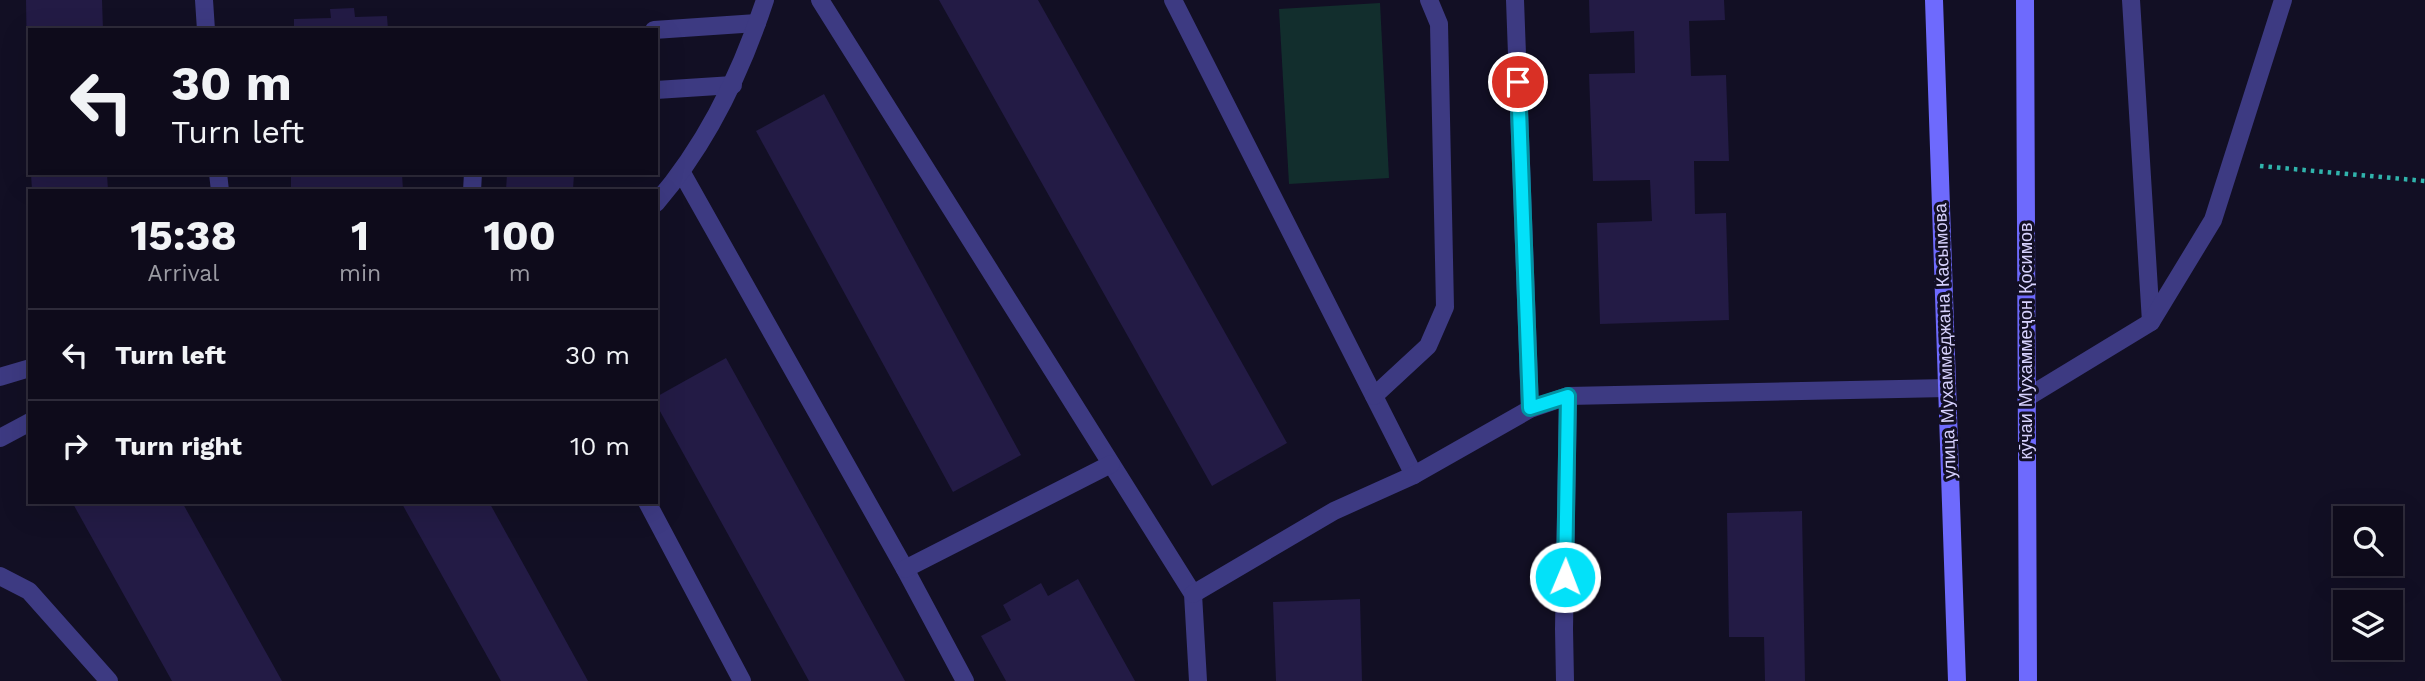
<!DOCTYPE html>
<html lang="en">
<head>
<meta charset="utf-8">
<style>
	:root { --surface:#0e0b1b; --page:#1c1928; --text:#f1f3f6; --muted:#9b9ba3; --line:#2e2b3a }
	body { margin:0; font-family:"Work Sans",sans-serif; background:var(--page); color:var(--text); height:100vh; display:flex; flex-direction:column; font-size:26px; white-space:nowrap }
	* { box-sizing:border-box; margin:0 }
	p { font-size:23px; color:var(--muted) }
	.icon { flex:none; width:38px; height:38px; fill:none; stroke:currentColor; stroke-width:2; stroke-linecap:round; stroke-linejoin:round }
	.map { position:relative; flex:1; overflow:hidden }
	.drawer { position:absolute; left:28px; top:189px; width:630px; height:315px; display:flex; flex-direction:column; background:var(--surface); border-radius:0px; box-shadow:0 7px 28px #0002,0 0 0 2px var(--line) }
	.drawer>* { flex:none }
	.guide { position:absolute; left:28px; top:28px; width:630px; height:147px; border-radius:0px; box-shadow:0 7px 28px #0002,0 0 0 2px var(--line); background:#0e0b1b; color:var(--text); overflow:hidden }
	.tools { position:absolute; left:2333px; top:506px; display:grid; gap:14px }
	.tools a { display:grid; place-items:center; width:70px; height:70px; border-radius:0px; background:var(--surface); box-shadow:0 7px 28px #0002,0 0 0 2px var(--line); font-size:35px }
	.pin { position:absolute; display:grid; place-items:center; width:60px; height:60px; color:#fff; margin:-30px; border:4px solid #fff; border-radius:50%; box-shadow:0 2px 7px #0007 }
	.me { position:absolute; width:77px; margin:-38px; rotate:1deg; stroke-linejoin:round; filter:drop-shadow(0 0 5px #0008) }
	.turn { display:flex; align-items:center; gap:24px; height:147px; padding:0 28px; font-size:32px }
	.turn .icon { width:91px; height:91px; stroke-width:2.5 }
	.turn b { display:block; font-size:49px; line-height:60px }
	.eta { display:flex; justify-content:space-evenly; align-items:center; height:119px; text-align:center }
	.eta b { font-size:42px; font-weight:700; line-height:49px }
	ul { padding:0; list-style:none }
	li { display:flex; align-items:center; gap:21px; height:91px; padding:0 28px; border-top:2px solid var(--line) }
	li div { flex:1 }
	li b { display:block; font-size:26px }
	li em { font-style:normal }
	.map>svg:first-child { display:block }
	.green { fill:#122e2d }
	.building { fill:#231b45 }
	.lines { fill:none; stroke-linecap:round; stroke-linejoin:round }
	.path { stroke:#30b4ac; stroke-width:4.5; stroke-dasharray:3.5 5; stroke-linecap:butt }
	.service { stroke:#3d3a82; stroke-width:18 }
	.secondary { stroke:#6e6afd; stroke-width:18 }
	.route-casing { stroke:#0292a2; stroke-width:18 }
	.route { stroke:#03e1f9; stroke-width:12 }
	.labels { text-anchor:middle; stroke-width:6; stroke-linejoin:round; paint-order:stroke }
	.street-label { font-size:18px; fill:#d7d2fe; stroke:#120f24 }
</style>
</head>
<body>
<div class="map">
<svg width="2425" height="681" viewBox="0 0 2425 681">
	<rect width="100%" height="100%" fill="#120f24"/>
	<path class="green" d="M 1380,3 L 1389,178 L 1289,184 L 1279,9 Z"/>
	<g class="building">
		<path d="M 26,0 L 102,0 L 103,30 L 30,30 L 30,62 L 27,62 Z"/>
		<path d="M 939,0 L 1038,0 L 1287,443 L 1212,486 Z"/>
		<path d="M 1589,0 L 1724,0 L 1725,20 L 1689,21 L 1691,76 L 1726,75 L 1729,161 L 1694,161 L 1695,214 L 1726,213 L 1729,320 L 1600,324 L 1597,223 L 1652,221 L 1650,180 L 1593,181 L 1589,74 L 1635,73 L 1634,31 L 1590,33 Z"/>
		<path d="M 354,8 L 355,17 L 387,16 L 388,30 L 294,30 L 294,19 L 331,18 L 330,9 Z"/>
		<path d="M 824,94 L 1021,455 L 953,492 L 756,131 Z"/>
		<path d="M 31,173 L 107,173 L 108,191 L 32,191 Z"/>
		<path d="M 291,173 L 402,173 L 403,191 L 291,191 Z"/>
		<path d="M 507,173 L 574,173 L 573,191 L 506,191 Z"/>
		<path d="M 726,358 L 905,681 L 809,681 L 656,404 L 656,397 Z"/>
		<path d="M 72,502 L 182,502 L 282,681 L 172,681 Z"/>
		<path d="M 401,502 L 489,502 L 588,681 L 501,681 Z"/>
		<path d="M 1802,511 L 1805,681 L 1765,681 L 1764,637 L 1729,637 L 1727,513 Z"/>
		<path d="M 1078,579 L 1135,681 L 1006,681 L 981,636 L 1011,620 L 1003,605 L 1041,583 L 1048,596 Z"/>
		<path d="M 1360,599 L 1362,681 L 1276,681 L 1273,602 Z"/>
	</g>
	<g class="lines">
		<path class="path" d="M 2260,166 L 2425,181"/>
		<g class="service">
			<path d="M 204,0 L 206,30"/>
			<path d="M 820,0 L 1193,594 L 1198,681"/>
			<path d="M 1173,0 L 1414,475"/>
			<path d="M 1515,0 L 1530,409"/>
			<path d="M 2131,0 L 2151,322"/>
			<path d="M 654,30 L 757,23"/>
			<path d="M 656,90 L 733,85"/>
			<path d="M 218,173 L 220,191"/>
			<path d="M 682,173 L 905,569 L 965,681"/>
			<path d="M 472,191 L 473,173"/>
			<path d="M 656,203 C 707,144 741,73 765,0"/>
			<path d="M 0,377 L 30,368"/>
			<path d="M 1374,396 L 1428,346 L 1445,307 L 1439,24 L 1429,0"/>
			<path d="M 2026,398 L 2151,322 L 2213,220 L 2283,0"/>
			<path d="M 0,438 L 30,422"/>
			<path d="M 647,502 L 742,681"/>
			<path d="M 905,569 L 1111,464"/>
			<path d="M 0,576 L 29,591 L 109,681"/>
			<path d="M 1193,594 L 1334,511 L 1414,475 L 1530,409 L 1568,396"/>
			<path d="M 1565,681 L 1564,629 L 1568,396 L 1947,388"/>
		</g>
		<g class="secondary">
			<path d="M 1934,0 L 1957,681"/>
			<path d="M 2025,0 L 2028,681"/>
		</g>
	</g>
	<g class="lines">
		<g class="route-casing">
			<path id="route" d="M 1518,82 L 1530,408 L 1568,396 L 1565,577"/>
		</g>
		<use href="#route" class="route"/>
	</g>
	<g class="labels">
		<g class="street-label">
			<text transform="translate(1945 341) rotate(-92)" y="6">улица Мухаммеджана Касымова</text>
			<text transform="translate(2026 341) rotate(-90)" y="6">кӯчаи Мухаммеҷон Қосимов</text>
		</g>
	</g>
</svg>
<div class="tools">
<a><svg class="icon" aria-label="search" viewBox="0 0 24 24"><circle cx="10" cy="10" r="6"/><path d="M15 15l6 6"/></svg></a>
<a><svg class="icon" aria-label="layers" viewBox="0 0 24 24"><path d="M12 4l9 5-9 5-9-5zM3 14l9 5 9-5"/></svg></a>
</div>
<div class="pin" style="left:1518px;top:82px;background:#d93025"><svg class="icon" aria-label="arrive" viewBox="0 0 24 24"><path d="M6 21V4h12l-3 4 3 4H6"/></svg></div>
<svg class="me" style="left:1565px;top:577px" viewBox="-20 -20 40 40"><circle r="17" fill="#03e1f9" stroke="#fff" stroke-width="3"/><path d="M0-11L8 9 0 5-8 9z" fill="#fff"/></svg>
<div class="guide">
<div class="turn"><svg class="icon" aria-label="left" viewBox="0 0 24 24"><path d="M17 20v-9H6M10 6l-5 5 5 5"/></svg><div><b>30 m</b>Turn left</div></div>
</div>
<section class="drawer">
<div class="eta">
<div><b>15:38</b><p>Arrival</p></div>
<div><b>1</b><p>min</p></div>
<div><b>100</b><p>m</p></div>
</div>
<ul>
<li><svg class="icon" aria-label="left" viewBox="0 0 24 24"><path d="M17 20v-9H6M10 6l-5 5 5 5"/></svg><div><b>Turn left</b></div><em>30 m</em></li>
<li><svg class="icon" aria-label="right" viewBox="0 0 24 24"><path d="M7 20v-9h11M14 6l5 5-5 5"/></svg><div><b>Turn right</b></div><em>10 m</em></li>
</ul>
</section>
</div>
</body>
</html>
